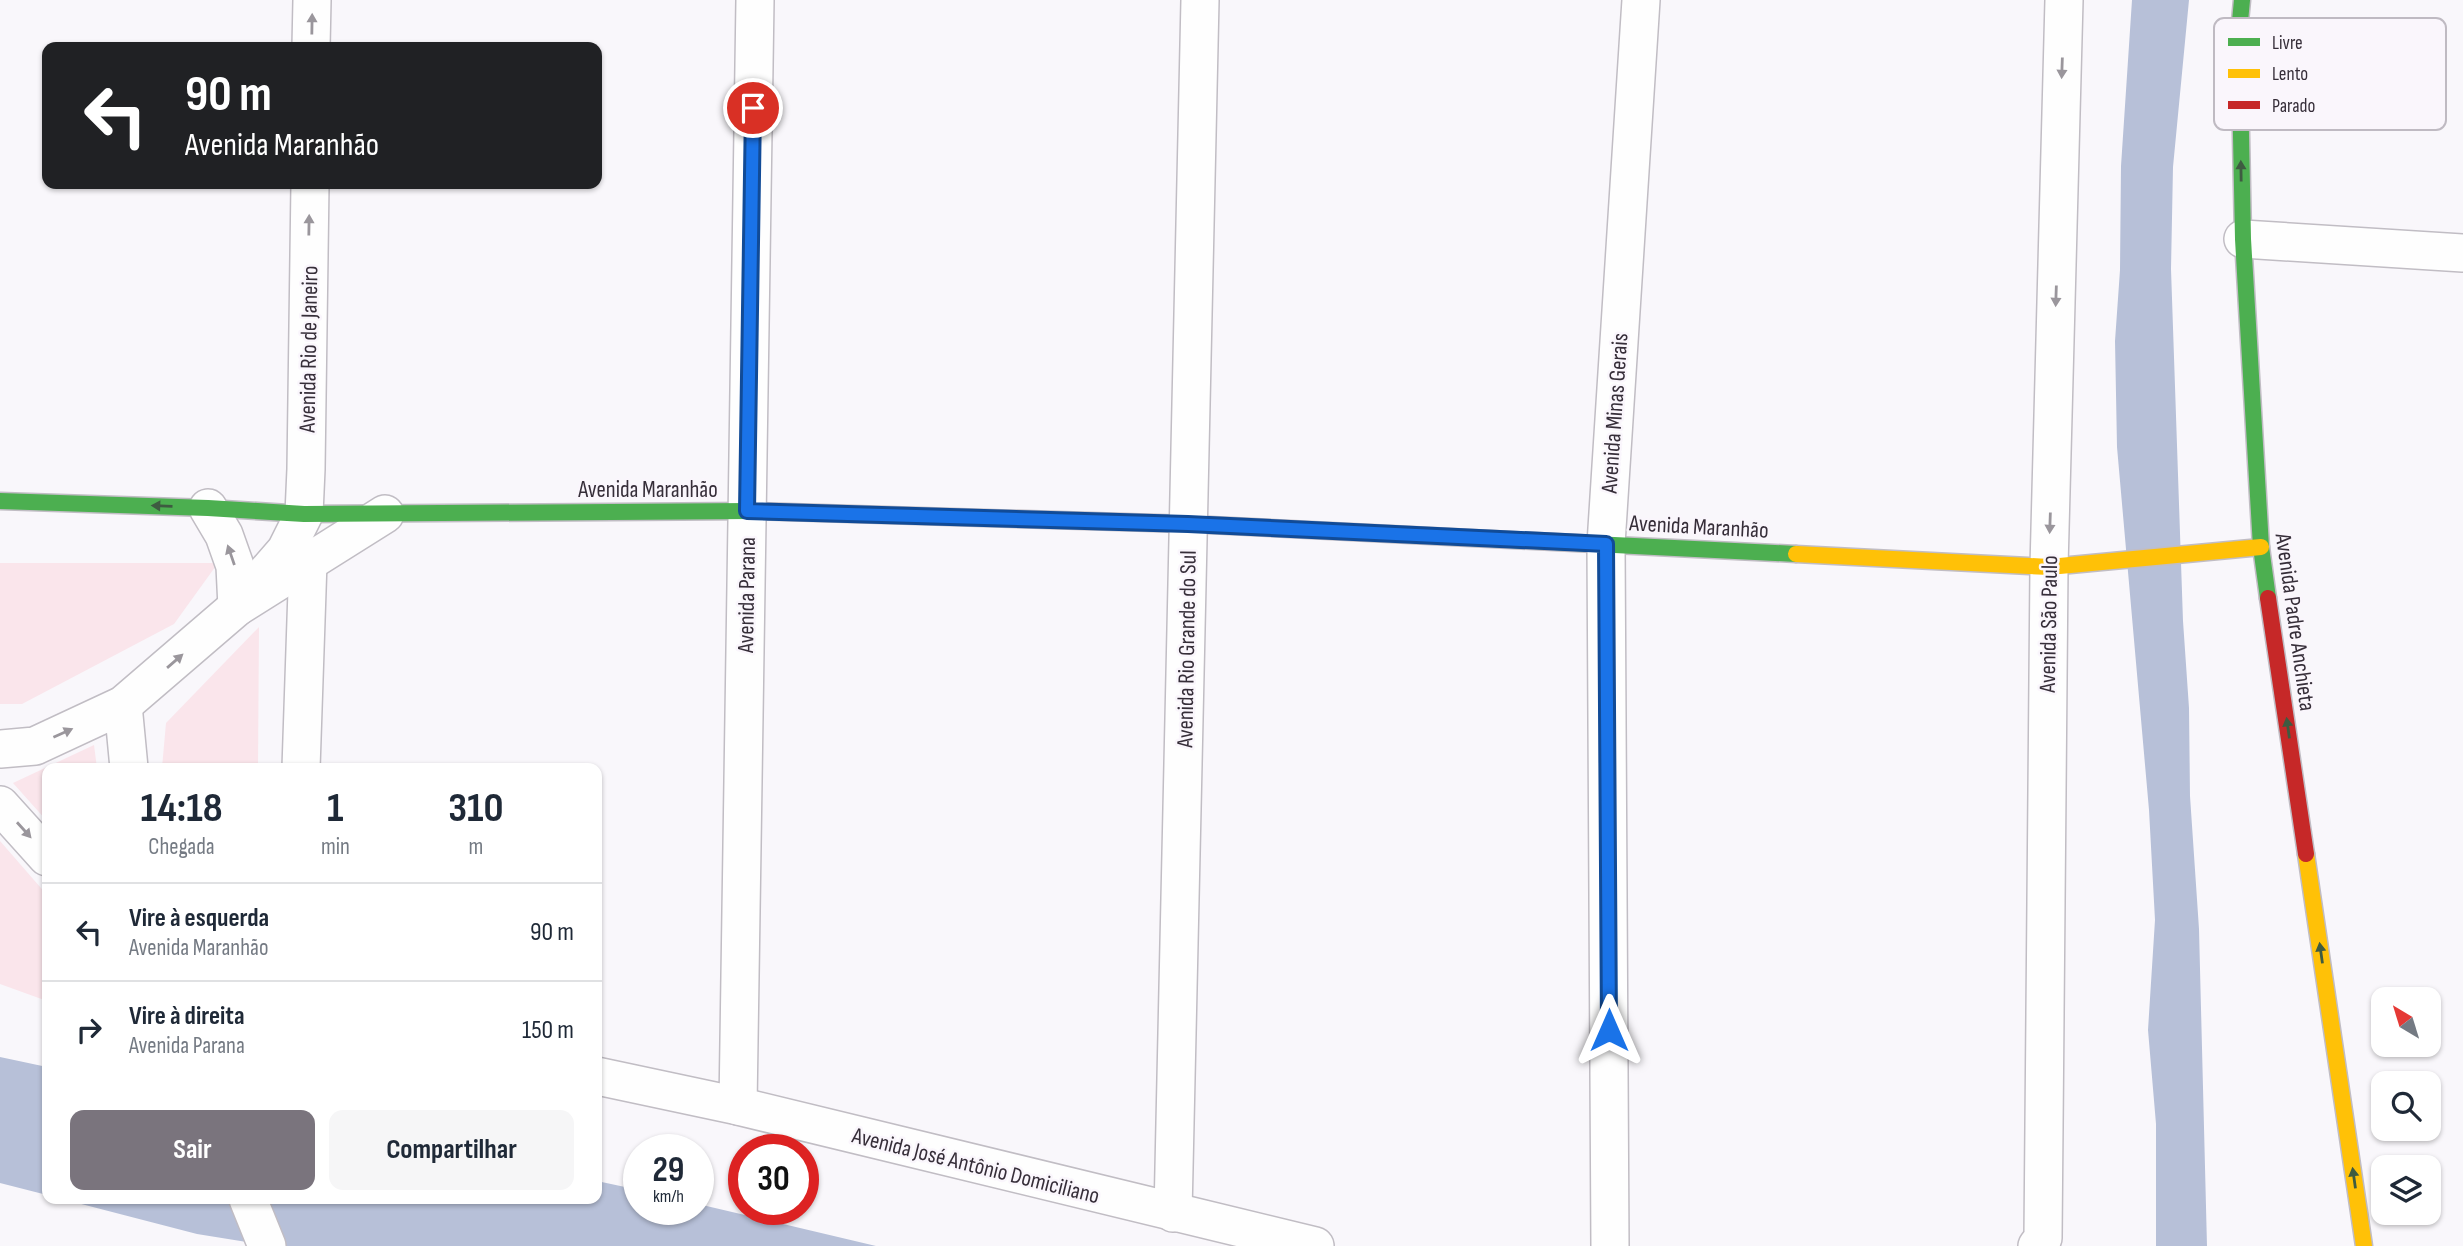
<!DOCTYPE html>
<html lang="pt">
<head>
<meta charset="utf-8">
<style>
	:root { --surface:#fff; --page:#f6f6f7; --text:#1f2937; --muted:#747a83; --line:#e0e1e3; --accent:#7a747d }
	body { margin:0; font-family:"Sofia Sans Condensed",sans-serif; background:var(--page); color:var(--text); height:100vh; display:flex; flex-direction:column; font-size:26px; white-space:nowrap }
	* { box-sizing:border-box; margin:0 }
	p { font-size:23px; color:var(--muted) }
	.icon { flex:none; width:38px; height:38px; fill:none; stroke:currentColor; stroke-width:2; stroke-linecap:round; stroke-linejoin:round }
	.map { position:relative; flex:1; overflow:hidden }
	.sheet { position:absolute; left:42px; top:763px; width:560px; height:441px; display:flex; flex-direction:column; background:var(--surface); border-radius:14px; box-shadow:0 2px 5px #0004 }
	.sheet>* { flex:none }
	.hud { position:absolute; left:42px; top:42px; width:560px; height:147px; border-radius:14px; box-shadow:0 2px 5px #0004; background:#202124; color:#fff; overflow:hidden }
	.needle { width:46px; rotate:322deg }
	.controls { position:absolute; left:2371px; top:987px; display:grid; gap:14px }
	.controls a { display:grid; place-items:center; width:70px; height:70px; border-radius:14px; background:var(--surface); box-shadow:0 2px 5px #0004; font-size:35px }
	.speed { position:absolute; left:623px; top:1134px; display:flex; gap:14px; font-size:35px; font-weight:700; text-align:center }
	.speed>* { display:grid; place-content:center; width:91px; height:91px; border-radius:50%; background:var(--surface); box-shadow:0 2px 5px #0004; line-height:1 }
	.speed small { font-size:18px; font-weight:400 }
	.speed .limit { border:10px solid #d22; background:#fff; color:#111 }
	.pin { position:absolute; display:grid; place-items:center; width:60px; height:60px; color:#fff; margin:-30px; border:4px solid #fff; border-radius:50%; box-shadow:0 2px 7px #0007 }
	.me { position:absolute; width:77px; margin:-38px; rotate:0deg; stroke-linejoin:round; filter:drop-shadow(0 0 5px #0008) }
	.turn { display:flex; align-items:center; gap:24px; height:147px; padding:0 28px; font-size:32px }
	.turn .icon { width:91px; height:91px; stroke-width:2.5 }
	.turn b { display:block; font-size:49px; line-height:60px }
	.eta { display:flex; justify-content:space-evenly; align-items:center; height:119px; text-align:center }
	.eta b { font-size:42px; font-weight:700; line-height:49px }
	.action { display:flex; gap:14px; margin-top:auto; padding:14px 28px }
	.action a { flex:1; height:80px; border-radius:14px; background:var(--accent); color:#fff; font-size:28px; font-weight:700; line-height:80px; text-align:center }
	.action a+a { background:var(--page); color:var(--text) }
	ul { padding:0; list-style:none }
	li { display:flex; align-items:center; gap:21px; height:98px; padding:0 28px; border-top:2px solid var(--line) }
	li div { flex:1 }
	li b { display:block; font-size:26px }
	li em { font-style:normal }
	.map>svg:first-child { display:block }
	.green { fill:#fae5eb }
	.water { fill:#b7c0d8 }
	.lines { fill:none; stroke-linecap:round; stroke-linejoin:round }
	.street-casing { stroke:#c1bdc4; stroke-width:40 }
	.fast-casing { stroke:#c1bdc4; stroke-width:19 }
	.slow-casing { stroke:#c1bdc4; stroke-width:19 }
	.jam-casing { stroke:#c1bdc4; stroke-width:19 }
	.street { stroke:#fefefe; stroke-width:37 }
	.fast { stroke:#4caf50; stroke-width:16 }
	.slow { stroke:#ffc107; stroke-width:16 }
	.jam { stroke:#c62828; stroke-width:16 }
	.oneway { fill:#9a969c }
	.oneway2 { fill:#3e5b41 }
	.route-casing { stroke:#114b97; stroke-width:18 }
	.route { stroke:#1a73e8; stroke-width:12 }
	.labels { text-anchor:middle; stroke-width:5; stroke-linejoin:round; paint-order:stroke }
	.street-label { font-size:23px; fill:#362e39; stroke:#faf6fc }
	.key { fill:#faf6fc; stroke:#bfbac2; stroke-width:2 }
	.key-label { font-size:19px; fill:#362e39 }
</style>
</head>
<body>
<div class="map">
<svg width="2463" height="1246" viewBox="0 0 2463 1246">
	<rect width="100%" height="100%" fill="#f9f7fb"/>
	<g class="green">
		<path d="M 0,563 L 218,563 L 174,624 L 22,704 L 0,704 Z"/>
		<path d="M 259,627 L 258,768 L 162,768 L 166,723 Z"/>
		<path d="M 94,745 L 97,768 L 47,768 L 47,821 L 13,783 Z"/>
		<path d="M 0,841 L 47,895 L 47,1001 L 0,984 Z"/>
	</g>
	<g class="water">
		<path d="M 2132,0 L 2189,0 L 2173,167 L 2171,269 L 2183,621 L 2189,708 L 2190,796 L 2199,929 L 2207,1246 L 2156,1246 L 2156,1124 L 2148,1030 L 2155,920 L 2149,810 L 2117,447 L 2115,341 L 2120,270 L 2121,166 Z"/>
		<path d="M 0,1057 L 47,1067 L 47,1195 L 0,1183 Z"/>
		<path d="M 597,1181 L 639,1190 L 639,1209 L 698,1209 L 698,1204 L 876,1246 L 271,1246 L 197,1234 L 62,1199 L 597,1199 Z"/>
	</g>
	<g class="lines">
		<g class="street-casing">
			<g id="street">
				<path d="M 311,47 L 312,0"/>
				<path d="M 2243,239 L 2463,253"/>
				<path d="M 208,508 L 224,535 L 235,566 L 237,607"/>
				<path d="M 260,580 L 286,550 L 304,514 L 306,469 L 310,184"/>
				<path d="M 123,705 L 129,768"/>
				<path d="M 0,749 L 35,746 L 123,705 L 237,607 L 385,514"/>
				<path d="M 301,768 L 308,561"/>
				<path d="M 0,805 L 47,857"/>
				<path d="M 597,1076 L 738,1106 L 1315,1246"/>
				<path d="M 738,1106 L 755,0"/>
				<path d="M 248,1199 L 267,1246"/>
				<path d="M 1173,1213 L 1200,0"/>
				<path d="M 1610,1246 L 1606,544 L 1641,0"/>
				<path d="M 2037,1246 L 2043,1238 L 2049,567 L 2064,0"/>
			</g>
		</g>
		<g class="fast-casing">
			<g id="fast">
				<path d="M 2242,0 L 2239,32 L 2243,239 L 2261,547 L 2268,598"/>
				<path d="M 0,501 L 208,508 L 304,514 L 750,511"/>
				<path d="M 1189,524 L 1796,554"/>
			</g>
		</g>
		<g class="slow-casing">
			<g id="slow">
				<path d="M 750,511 L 1189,524"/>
				<path d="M 1796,554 L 2049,567 L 2261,547"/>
				<path d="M 2306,854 L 2364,1246"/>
			</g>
		</g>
		<g class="jam-casing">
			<path id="jam" d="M 2268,598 L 2306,854"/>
		</g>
		<use href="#street" class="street"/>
		<use href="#fast" class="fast"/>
		<use href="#slow" class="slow"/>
		<use href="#jam" class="jam"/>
	</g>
	<defs><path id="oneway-solid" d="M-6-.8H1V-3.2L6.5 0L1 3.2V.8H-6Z" transform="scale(1.75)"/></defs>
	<g class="oneway">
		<use href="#oneway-solid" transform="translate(312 24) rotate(-89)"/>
		<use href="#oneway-solid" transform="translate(2062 68) rotate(92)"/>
		<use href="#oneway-solid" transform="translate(309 225) rotate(-89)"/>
		<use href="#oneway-solid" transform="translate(2056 296) rotate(92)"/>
		<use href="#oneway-solid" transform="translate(2050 523) rotate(92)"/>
		<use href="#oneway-solid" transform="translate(231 555) rotate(-109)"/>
		<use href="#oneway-solid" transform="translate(175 661) rotate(-41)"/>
		<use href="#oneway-solid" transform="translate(63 733) rotate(-24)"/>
		<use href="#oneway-solid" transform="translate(24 830) rotate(48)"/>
	</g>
	<g class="oneway2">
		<use href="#oneway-solid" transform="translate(2241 171) rotate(-91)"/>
		<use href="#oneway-solid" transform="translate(162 506) rotate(-178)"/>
		<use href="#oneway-solid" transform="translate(2288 728) rotate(-98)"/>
		<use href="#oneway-solid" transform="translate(2321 953) rotate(-98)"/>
		<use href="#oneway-solid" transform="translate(2354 1178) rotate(-98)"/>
	</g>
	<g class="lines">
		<g class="route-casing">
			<path id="route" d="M 753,108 L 747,511 L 1188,524 L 1606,544 L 1609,1030"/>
		</g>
		<use href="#route" class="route"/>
	</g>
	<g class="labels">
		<g class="street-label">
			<text transform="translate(308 349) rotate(-89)" y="8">Avenida Rio de Janeiro</text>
			<text transform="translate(1614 413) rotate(-86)" y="8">Avenida Minas Gerais</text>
			<text x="648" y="497">Avenida Maranhão</text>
			<text transform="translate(1699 526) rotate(3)" y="8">Avenida Maranhão</text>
			<text transform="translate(746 595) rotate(-89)" y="8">Avenida Parana</text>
			<text transform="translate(2296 622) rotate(82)" y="8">Avenida Padre Anchieta</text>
			<text transform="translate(2048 624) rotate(-89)" y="8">Avenida São Paulo</text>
			<text transform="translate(1186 649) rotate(-89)" y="8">Avenida Rio Grande do Sul</text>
			<text transform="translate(976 1165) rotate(14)" y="8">Avenida José Antônio Domiciliano</text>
		</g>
	</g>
	<rect x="2214" y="18" width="232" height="112" rx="10" class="key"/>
	<rect x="2228" y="38" width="32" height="8" fill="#4caf50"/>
	<rect x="2228" y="69" width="32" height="9" fill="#ffc107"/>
	<rect x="2228" y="101" width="32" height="8" fill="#c62828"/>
	<g class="key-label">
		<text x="2272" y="49">Livre</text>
		<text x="2272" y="80">Lento</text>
		<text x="2272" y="112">Parado</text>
	</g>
</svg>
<div class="controls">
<a><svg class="needle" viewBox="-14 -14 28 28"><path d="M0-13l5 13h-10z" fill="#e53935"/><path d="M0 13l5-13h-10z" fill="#747a83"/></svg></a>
<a><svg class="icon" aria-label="search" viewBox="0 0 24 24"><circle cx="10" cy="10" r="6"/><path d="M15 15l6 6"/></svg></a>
<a><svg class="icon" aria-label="layers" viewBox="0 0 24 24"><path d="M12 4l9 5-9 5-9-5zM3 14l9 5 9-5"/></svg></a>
</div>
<div class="speed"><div>29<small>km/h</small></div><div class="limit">30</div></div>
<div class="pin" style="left:753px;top:108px;background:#d93025"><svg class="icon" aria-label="arrive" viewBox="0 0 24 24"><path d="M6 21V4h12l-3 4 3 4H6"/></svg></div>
<svg class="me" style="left:1609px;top:1030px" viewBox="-20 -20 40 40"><path d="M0-17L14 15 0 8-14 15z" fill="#1a73e8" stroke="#fff" stroke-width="4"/></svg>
<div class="hud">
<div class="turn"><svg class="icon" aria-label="left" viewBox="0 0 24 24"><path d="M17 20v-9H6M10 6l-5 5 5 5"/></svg><div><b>90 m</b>Avenida Maranhão</div></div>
</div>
<section class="sheet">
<div class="eta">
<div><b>14:18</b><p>Chegada</p></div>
<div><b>1</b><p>min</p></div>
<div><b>310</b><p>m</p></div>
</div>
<ul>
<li><svg class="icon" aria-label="left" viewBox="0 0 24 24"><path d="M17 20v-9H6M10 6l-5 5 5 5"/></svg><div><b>Vire à esquerda</b><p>Avenida Maranhão</p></div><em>90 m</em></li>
<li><svg class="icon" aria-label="right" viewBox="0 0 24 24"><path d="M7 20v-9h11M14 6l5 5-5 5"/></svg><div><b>Vire à direita</b><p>Avenida Parana</p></div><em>150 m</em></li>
</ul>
<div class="action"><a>Sair</a><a>Compartilhar</a></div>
</section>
</div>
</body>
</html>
